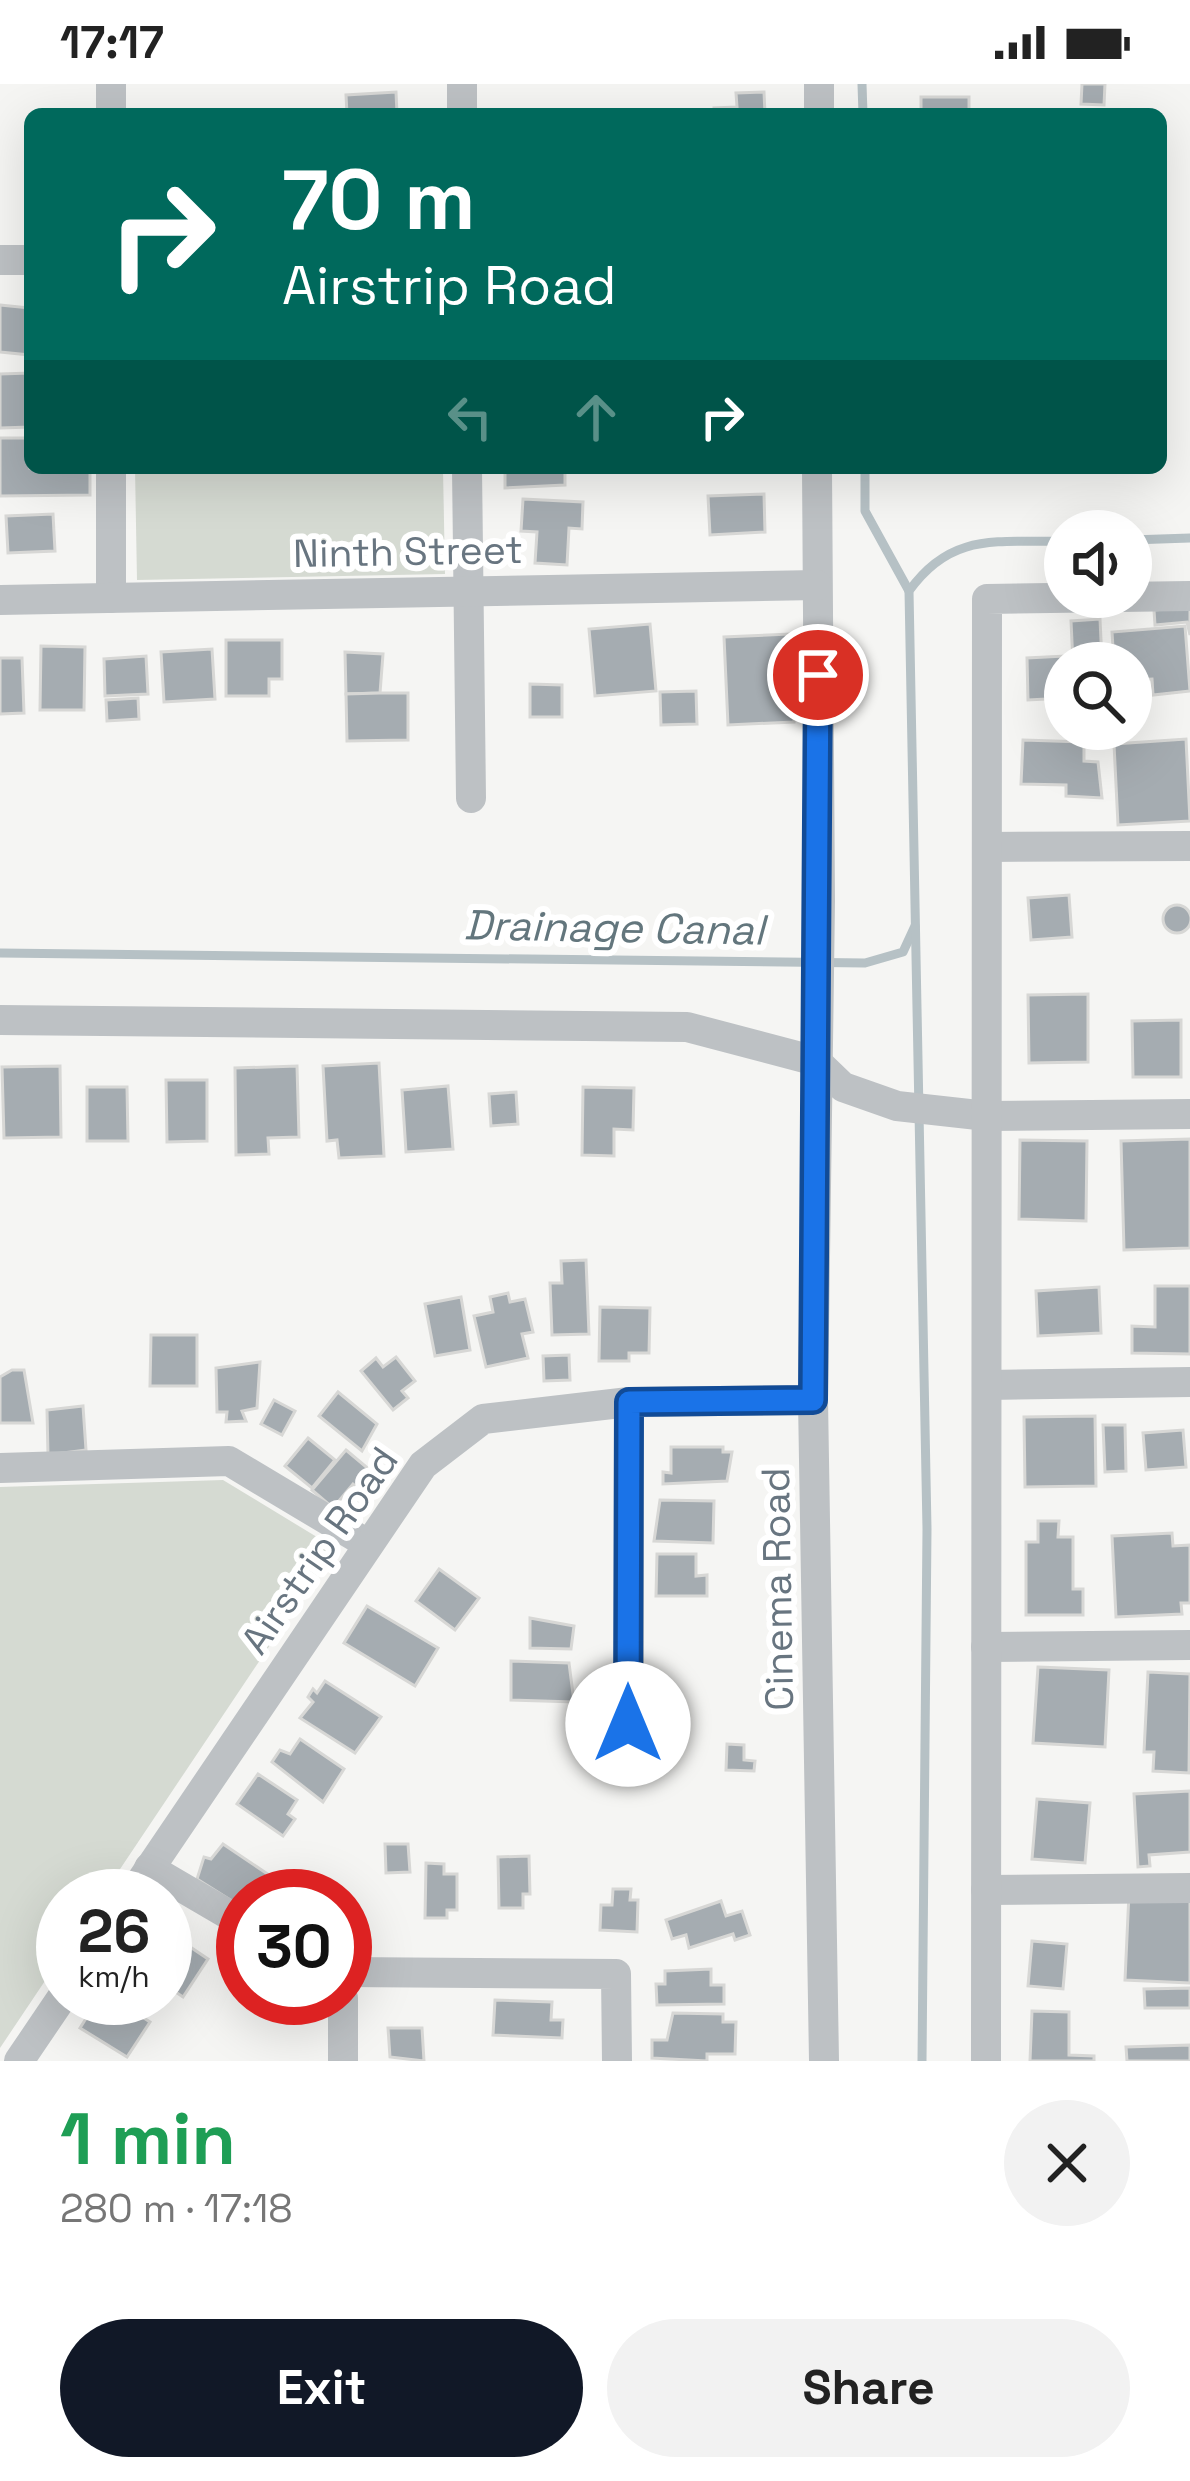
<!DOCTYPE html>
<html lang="en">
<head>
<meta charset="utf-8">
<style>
	:root { --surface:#fff; --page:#f2f2f2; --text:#222; --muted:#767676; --accent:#111827 }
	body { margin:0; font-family:"Space Grotesk",sans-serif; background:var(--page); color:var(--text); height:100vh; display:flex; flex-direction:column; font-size:45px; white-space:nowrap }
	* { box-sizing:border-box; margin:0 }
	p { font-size:39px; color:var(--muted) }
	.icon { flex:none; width:66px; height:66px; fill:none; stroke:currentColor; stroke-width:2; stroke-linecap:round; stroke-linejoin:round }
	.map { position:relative; height:1977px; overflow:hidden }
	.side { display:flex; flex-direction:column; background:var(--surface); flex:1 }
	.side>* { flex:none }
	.banner { position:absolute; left:24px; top:24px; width:1143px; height:366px; border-radius:18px; box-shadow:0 12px 48px #0002; background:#00695c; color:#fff; overflow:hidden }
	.tools { position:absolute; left:1044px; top:426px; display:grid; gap:24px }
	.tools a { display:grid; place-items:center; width:108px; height:108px; border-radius:50%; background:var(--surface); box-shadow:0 12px 48px #0002; font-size:60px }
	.speed { position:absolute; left:36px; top:1785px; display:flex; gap:24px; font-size:60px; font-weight:700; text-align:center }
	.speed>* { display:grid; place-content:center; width:156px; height:156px; border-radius:50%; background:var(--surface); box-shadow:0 12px 48px #0002; line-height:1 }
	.speed small { font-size:30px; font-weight:400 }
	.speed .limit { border:18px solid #d22; background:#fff; color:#111 }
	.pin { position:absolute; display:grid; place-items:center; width:102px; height:102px; color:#fff; margin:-51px; border:6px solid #fff; border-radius:50%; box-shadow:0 3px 12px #0007 }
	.me { position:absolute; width:132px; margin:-66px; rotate:0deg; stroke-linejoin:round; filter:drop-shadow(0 0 9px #0008) }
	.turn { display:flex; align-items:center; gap:42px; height:252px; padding:0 60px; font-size:54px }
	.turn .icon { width:156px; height:156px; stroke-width:2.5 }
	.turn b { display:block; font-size:84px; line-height:102px }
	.lanes { display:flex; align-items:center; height:114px; padding:0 60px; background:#0003; justify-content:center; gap:60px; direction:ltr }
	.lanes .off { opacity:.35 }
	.round { display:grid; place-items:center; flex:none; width:126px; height:126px; border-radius:63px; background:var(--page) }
	.head { display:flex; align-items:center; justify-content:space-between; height:204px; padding:0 60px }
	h1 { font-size:72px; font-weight:700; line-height:90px; color:#1e9e55 }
	.action { display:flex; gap:24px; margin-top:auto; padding:24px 60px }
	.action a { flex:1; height:138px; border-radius:72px; background:var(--accent); color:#fff; font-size:48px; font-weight:700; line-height:138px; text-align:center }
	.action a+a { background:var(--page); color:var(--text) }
	.status { display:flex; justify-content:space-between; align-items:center; height:84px; padding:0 60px; background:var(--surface); direction:ltr }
	.status svg { height:33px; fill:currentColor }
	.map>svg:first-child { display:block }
	.green { fill:#d5dad2 }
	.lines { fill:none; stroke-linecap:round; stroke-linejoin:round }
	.stream { stroke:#b6c1c5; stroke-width:9 }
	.building { fill:#a5acb1; stroke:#d7d7d5; stroke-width:3 }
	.minor { stroke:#bdc1c4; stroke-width:30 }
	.route-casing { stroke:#114b97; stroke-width:30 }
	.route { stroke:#1a73e8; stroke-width:21 }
	.labels { text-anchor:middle; stroke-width:12; stroke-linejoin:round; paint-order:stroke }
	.street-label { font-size:39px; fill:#687580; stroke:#fff }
	.water-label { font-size:42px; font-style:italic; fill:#63767d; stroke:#fff }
</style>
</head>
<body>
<div class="status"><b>17:17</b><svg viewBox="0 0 49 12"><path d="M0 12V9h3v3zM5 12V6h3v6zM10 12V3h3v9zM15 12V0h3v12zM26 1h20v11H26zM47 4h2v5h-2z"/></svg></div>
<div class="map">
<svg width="1190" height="1977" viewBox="0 0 1190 1977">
	<rect width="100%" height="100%" fill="#f5f5f3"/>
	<g class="green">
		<path d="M 135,384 L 443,384 L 445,490 L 137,496 Z"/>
		<path d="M 223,1396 L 335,1464 L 102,1812 L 63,1812 L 63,1870 L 0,1964 L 0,1403 Z"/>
	</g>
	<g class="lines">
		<g class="stream">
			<path d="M 862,0 L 863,30"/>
			<path d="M 865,384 L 865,427 L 909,507"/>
			<path d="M 1131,456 L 1190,454"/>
			<path d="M 0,869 L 865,879 L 903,868 L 915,842"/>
			<path d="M 922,1977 L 927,1445 L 909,507 C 952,447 998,459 1065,457"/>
		</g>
	</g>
	<g class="building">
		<path d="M 1082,0 L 1105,0 L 1104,21 L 1081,20 Z"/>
		<path d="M 396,8 L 397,30 L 347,30 L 346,11 Z"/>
		<path d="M 764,8 L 765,30 L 714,30 L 714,24 L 737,23 L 736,9 Z"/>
		<rect x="921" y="13" width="48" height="17"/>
		<path d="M 0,221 L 30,224 L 30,271 L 0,268 Z"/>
		<path d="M 30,289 L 30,343 L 0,344 L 0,290 Z"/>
		<path d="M 0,354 L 30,354 L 30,384 L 90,384 L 90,411 L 0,412 Z"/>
		<path d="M 505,384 L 565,384 L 565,401 L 505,404 Z"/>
		<path d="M 764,410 L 765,448 L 710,451 L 708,412 Z"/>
		<path d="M 523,415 L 583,418 L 582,445 L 569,444 L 567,481 L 535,479 L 537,448 L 521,447 Z"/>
		<path d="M 53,430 L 55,467 L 8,469 L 6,432 Z"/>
		<path d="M 1190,523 L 1190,551 L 1187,538 L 1155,541 L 1154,526 Z"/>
		<path d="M 1100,535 L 1102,578 L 1073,579 L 1071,537 Z"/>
		<path d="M 650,540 L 656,607 L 595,612 L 589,545 Z"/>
		<path d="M 1185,542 L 1190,607 L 1153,611 L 1152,595 L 1131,596 L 1131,579 L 1114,579 L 1112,548 Z"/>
		<path d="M 790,550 L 794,638 L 728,641 L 724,553 Z"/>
		<path d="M 226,556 L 282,556 L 282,595 L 269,595 L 269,612 L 226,612 Z"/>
		<path d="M 41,562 L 85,563 L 84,626 L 40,626 Z"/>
		<path d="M 212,565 L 215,615 L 164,618 L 161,568 Z"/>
		<path d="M 345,568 L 383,570 L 380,609 L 346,610 Z"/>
		<path d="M 146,572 L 148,610 L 105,612 L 104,575 Z"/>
		<path d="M 1065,572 L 1065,614 L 1028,616 L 1027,574 Z"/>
		<path d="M 0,574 L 22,574 L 24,629 L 0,630 Z"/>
		<path d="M 530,600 L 562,601 L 562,633 L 530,633 Z"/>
		<path d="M 696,607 L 697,640 L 661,641 L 660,608 Z"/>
		<path d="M 380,609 L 408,609 L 408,656 L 347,657 L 346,610 Z"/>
		<path d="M 138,614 L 139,635 L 107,637 L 106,616 Z"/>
		<path d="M 1186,655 L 1190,737 L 1118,741 L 1114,660 Z"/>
		<path d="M 1023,656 L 1084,658 L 1084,677 L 1098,678 L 1102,714 L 1066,712 L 1066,701 L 1021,700 Z"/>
		<path d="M 1069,811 L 1072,853 L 1031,856 L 1028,814 Z"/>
		<circle cx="1177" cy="835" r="14"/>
		<path d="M 1088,910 L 1088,978 L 1029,979 L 1028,911 Z"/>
		<path d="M 1181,936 L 1181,993 L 1133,993 L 1132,937 Z"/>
		<path d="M 379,979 L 384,1072 L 339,1074 L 337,1056 L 327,1057 L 323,982 Z"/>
		<path d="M 60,982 L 61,1053 L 4,1054 L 2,983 Z"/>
		<path d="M 297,982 L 299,1053 L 268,1054 L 269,1070 L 236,1071 L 235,984 Z"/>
		<path d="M 166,996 L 207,996 L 207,1057 L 167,1058 Z"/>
		<path d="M 448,1002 L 453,1065 L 406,1068 L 402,1006 Z"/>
		<path d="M 87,1003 L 127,1003 L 128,1057 L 87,1057 Z"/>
		<path d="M 583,1003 L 634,1004 L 633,1046 L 614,1045 L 614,1072 L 582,1071 Z"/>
		<path d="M 516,1008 L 518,1040 L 491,1042 L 489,1010 Z"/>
		<path d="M 1190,1055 L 1190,1164 L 1124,1166 L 1121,1057 Z"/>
		<path d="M 1020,1056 L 1087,1057 L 1086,1137 L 1019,1135 Z"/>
		<path d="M 586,1176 L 589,1250 L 552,1251 L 550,1199 L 562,1199 L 561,1177 Z"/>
		<path d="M 1155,1202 L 1190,1202 L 1190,1270 L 1132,1269 L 1132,1242 L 1155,1243 Z"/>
		<path d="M 1099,1203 L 1101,1249 L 1038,1252 L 1036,1207 Z"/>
		<path d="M 508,1209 L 510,1218 L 525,1215 L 533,1248 L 522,1250 L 528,1274 L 486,1283 L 474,1232 L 493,1228 L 490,1213 Z"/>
		<path d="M 461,1213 L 470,1266 L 435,1272 L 425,1220 Z"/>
		<path d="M 600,1223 L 650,1224 L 649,1269 L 629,1269 L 629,1277 L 599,1277 Z"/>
		<path d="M 151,1251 L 197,1251 L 197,1302 L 150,1302 Z"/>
		<path d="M 569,1271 L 570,1296 L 544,1297 L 543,1272 Z"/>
		<path d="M 396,1273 L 415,1297 L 402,1307 L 408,1314 L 393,1326 L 361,1287 L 376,1274 L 383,1283 Z"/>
		<path d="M 260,1278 L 257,1324 L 242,1327 L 246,1337 L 226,1338 L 227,1328 L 217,1328 L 216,1284 Z"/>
		<path d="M 12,1286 L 24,1286 L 33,1339 L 0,1339 L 0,1293 Z"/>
		<path d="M 338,1308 L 377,1340 L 362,1367 L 319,1332 Z"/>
		<path d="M 274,1316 L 295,1327 L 282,1351 L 261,1340 Z"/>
		<path d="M 83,1322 L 86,1366 L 48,1371 L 47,1326 Z"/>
		<path d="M 1095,1332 L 1096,1402 L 1025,1403 L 1024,1333 Z"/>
		<path d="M 1103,1341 L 1125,1341 L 1126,1387 L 1105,1388 Z"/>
		<path d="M 1183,1346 L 1186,1383 L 1146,1386 L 1143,1349 Z"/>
		<path d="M 308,1354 L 335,1376 L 312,1404 L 285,1382 Z"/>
		<path d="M 671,1363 L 723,1363 L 723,1368 L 732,1368 L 727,1397 L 663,1400 L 663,1388 L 671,1389 Z"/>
		<path d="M 346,1366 L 377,1392 L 364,1409 L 353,1400 L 333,1424 L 312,1406 Z"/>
		<path d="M 660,1416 L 714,1417 L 713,1459 L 654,1457 Z"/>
		<path d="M 1038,1437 L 1059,1437 L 1058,1453 L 1073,1453 L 1073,1505 L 1083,1505 L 1083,1531 L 1026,1531 L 1026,1458 L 1038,1458 Z"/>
		<path d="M 1172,1449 L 1173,1462 L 1190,1461 L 1190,1519 L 1181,1519 L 1182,1530 L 1116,1533 L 1112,1452 Z"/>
		<path d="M 657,1470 L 696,1470 L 696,1492 L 707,1491 L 707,1512 L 656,1512 Z"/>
		<path d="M 439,1485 L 479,1514 L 455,1546 L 416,1517 Z"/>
		<path d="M 367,1522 L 438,1564 L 415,1602 L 344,1559 Z"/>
		<path d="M 530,1534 L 574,1542 L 571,1565 L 530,1564 Z"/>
		<path d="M 511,1577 L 569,1579 L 574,1618 L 511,1616 Z"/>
		<path d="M 1038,1583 L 1109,1586 L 1105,1663 L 1033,1659 Z"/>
		<path d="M 1148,1588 L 1190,1590 L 1189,1689 L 1153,1687 L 1154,1668 L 1144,1668 Z"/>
		<path d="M 325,1597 L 381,1633 L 355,1669 L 300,1634 L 313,1618 L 308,1613 L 313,1605 L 317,1609 Z"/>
		<path d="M 300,1655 L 344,1685 L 323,1718 L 272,1678 L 280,1666 L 290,1670 Z"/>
		<path d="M 727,1660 L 744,1661 L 744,1676 L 755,1677 L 754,1687 L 726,1686 Z"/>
		<path d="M 258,1690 L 297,1716 L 288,1730 L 295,1735 L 283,1752 L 237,1720 Z"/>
		<path d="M 1190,1707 L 1190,1768 L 1149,1771 L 1150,1782 L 1138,1783 L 1134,1710 Z"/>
		<path d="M 1037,1715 L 1090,1719 L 1085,1779 L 1032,1775 Z"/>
		<path d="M 223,1760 L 281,1799 L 270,1812 L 243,1812 L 243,1824 L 197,1795 L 204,1773 L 211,1775 Z"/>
		<path d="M 385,1760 L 408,1760 L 410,1788 L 386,1789 Z"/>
		<path d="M 529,1772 L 530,1810 L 523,1810 L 523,1824 L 499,1824 L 498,1773 Z"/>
		<path d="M 426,1779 L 444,1780 L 444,1790 L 457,1790 L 457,1826 L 447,1826 L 447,1834 L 425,1834 Z"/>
		<path d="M 613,1805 L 631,1805 L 630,1816 L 638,1816 L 637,1848 L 600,1846 L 601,1821 L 612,1821 Z"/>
		<path d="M 1129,1809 L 1190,1812 L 1190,1899 L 1125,1896 Z"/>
		<path d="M 721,1817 L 726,1832 L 742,1827 L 750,1851 L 735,1856 L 733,1850 L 689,1864 L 686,1851 L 672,1855 L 666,1836 Z"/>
		<path d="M 165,1846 L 208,1875 L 183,1913 L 165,1901 Z"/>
		<path d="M 1032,1857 L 1067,1860 L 1063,1905 L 1028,1902 Z"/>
		<path d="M 711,1885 L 711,1901 L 724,1901 L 724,1920 L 657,1921 L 656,1900 L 665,1900 L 665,1887 Z"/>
		<path d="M 1190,1904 L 1190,1924 L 1145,1924 L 1144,1905 Z"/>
		<path d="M 99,1914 L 113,1914 L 150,1938 L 127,1973 L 80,1944 Z"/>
		<path d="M 495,1916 L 552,1918 L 551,1936 L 563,1936 L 562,1954 L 493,1951 Z"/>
		<path d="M 1032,1927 L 1069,1928 L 1069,1971 L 1094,1972 L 1094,1977 L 1030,1977 Z"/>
		<path d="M 673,1929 L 723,1930 L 723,1938 L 736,1938 L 735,1970 L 707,1970 L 707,1977 L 652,1974 L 652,1956 L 667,1956 Z"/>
		<path d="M 388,1944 L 422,1944 L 424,1977 L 390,1973 Z"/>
		<path d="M 1190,1961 L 1190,1977 L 1127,1977 L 1126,1963 Z"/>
	</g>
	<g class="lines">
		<g class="minor">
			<path d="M 111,0 L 111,30"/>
			<path d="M 462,30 L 462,0"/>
			<path d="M 819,30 L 819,0"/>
			<path d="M 0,176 L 30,176"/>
			<path d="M 111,384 L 111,514"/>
			<path d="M 467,384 L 471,714"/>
			<path d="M 817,384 L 820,817 L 813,1316 L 824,1977"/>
			<path d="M 0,516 L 817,501"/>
			<path d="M 987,763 L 1190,762"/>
			<path d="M 0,936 L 687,943 L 816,977 L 843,1003 L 897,1022 L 987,1032 L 1190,1030"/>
			<path d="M 987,1301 L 1190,1298"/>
			<path d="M 0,1384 L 229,1377 L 366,1459"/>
			<path d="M 986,1563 L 1190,1561"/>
			<path d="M 629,1686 L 629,1318"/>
			<path d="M 149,1784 L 243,1839"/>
			<path d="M 986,1806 L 1190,1804"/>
			<path d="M 131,1812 L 423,1381 L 483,1335 L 629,1318 L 813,1316"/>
			<path d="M 345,1888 L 616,1890 L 617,1977"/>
			<path d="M 343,1914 L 343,1977"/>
			<path d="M 19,1977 L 63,1912"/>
			<path d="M 986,1977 L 987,515 L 1190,512"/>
		</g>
	</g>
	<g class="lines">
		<g class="route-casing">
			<path id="route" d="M 628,1640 L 629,1318 L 813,1316 L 818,591"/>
		</g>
		<use href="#route" class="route"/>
	</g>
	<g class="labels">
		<g class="street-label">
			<text transform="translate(408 467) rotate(-1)" y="14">Ninth Street</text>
			<text transform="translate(319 1466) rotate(-55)" y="14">Airstrip Road</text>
			<text transform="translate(777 1505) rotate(-91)" y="14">Cinema Road</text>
		</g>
		<g class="water-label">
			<text transform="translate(614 843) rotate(1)" y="15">Drainage Canal</text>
		</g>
	</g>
</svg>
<div class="tools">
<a><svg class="icon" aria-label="sound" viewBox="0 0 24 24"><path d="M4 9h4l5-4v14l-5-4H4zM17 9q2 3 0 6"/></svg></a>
<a><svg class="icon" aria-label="search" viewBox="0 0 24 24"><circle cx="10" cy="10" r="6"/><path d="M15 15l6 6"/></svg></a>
</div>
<div class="speed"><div>26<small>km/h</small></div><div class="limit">30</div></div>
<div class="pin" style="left:818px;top:591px;background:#d93025"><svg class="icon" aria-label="arrive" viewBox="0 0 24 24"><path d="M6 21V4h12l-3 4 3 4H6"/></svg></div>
<svg class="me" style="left:628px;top:1640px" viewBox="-20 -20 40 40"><circle r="19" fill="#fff"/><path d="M0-13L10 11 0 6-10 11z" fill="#1a73e8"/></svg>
<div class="banner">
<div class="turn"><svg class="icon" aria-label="right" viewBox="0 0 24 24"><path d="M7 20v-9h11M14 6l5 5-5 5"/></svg><div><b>70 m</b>Airstrip Road</div></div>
<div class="lanes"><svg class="icon off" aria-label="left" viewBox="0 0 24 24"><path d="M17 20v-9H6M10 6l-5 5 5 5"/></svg><svg class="icon off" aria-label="ahead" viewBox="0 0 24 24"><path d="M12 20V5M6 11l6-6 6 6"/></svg><svg class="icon" aria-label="right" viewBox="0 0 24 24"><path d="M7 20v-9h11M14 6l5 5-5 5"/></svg></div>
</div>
</div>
<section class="side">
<div class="head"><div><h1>1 min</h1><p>280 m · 17:18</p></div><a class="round"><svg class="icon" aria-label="close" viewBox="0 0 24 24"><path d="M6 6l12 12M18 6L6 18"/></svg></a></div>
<div class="action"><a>Exit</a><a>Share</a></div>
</section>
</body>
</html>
